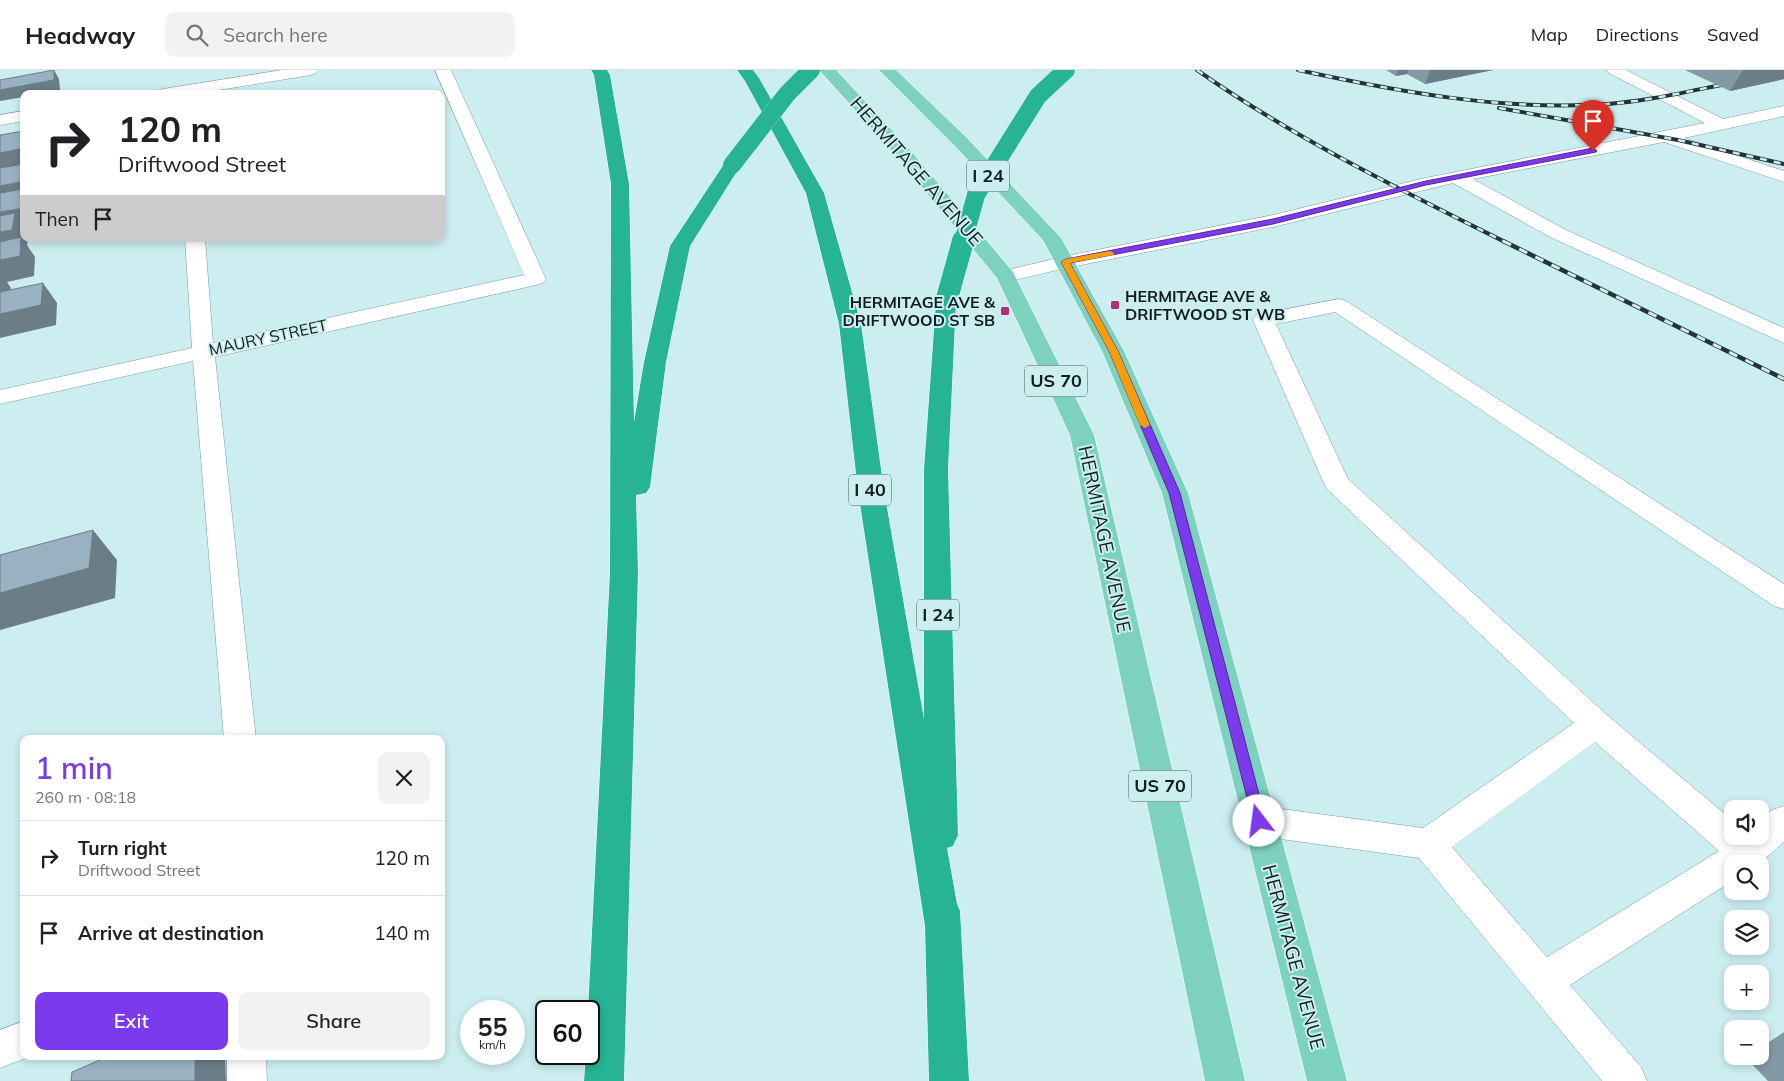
<!DOCTYPE html>
<html lang="en">
<head>
<meta charset="utf-8">
<style>
	:root { --surface:#fff; --page:#f2f2f2; --text:#202124; --muted:#757577; --line:#e0e0e0; --accent:#7c3aed }
	body { margin:0; font-family:Mulish,sans-serif; background:var(--page); color:var(--text); height:100vh; display:flex; flex-direction:column; font-size:19px; white-space:nowrap }
	* { box-sizing:border-box; margin:0 }
	p { font-size:16px; color:var(--muted) }
	.icon { flex:none; width:28px; height:28px; fill:none; stroke:currentColor; stroke-width:2; stroke-linecap:round; stroke-linejoin:round }
	.map { position:relative; flex:1; overflow:hidden }
	.panel { position:absolute; left:20px; top:665px; width:425px; height:325px; display:flex; flex-direction:column; background:var(--surface); border-radius:10px; box-shadow:0 2px 8px #0003 }
	.panel>* { flex:none }
	.guide { position:absolute; left:20px; top:20px; width:425px; height:152px; border-radius:10px; box-shadow:0 2px 8px #0003; background:#fff; color:var(--text); overflow:hidden }
	.controls { position:absolute; left:1724px; top:730px; display:grid; gap:10px }
	.controls a { display:grid; place-items:center; width:45px; height:45px; border-radius:10px; background:var(--surface); box-shadow:0 2px 8px #0003; font-size:25px }
	.speed { position:absolute; left:460px; top:930px; display:flex; gap:10px; font-size:25px; font-weight:700; text-align:center }
	.speed>* { display:grid; place-content:center; width:65px; height:65px; border-radius:50%; background:var(--surface); box-shadow:0 2px 8px #0003; line-height:1 }
	.speed small { font-size:12px; font-weight:400 }
	.speed .limit { border:2px solid #111; border-radius:8px; background:#fff; color:#111 }
	.pin { position:absolute; display:grid; place-items:center; width:42px; height:42px; color:#fff; margin:-51px -21px; border-radius:50% 50% 50% 0; rotate:-45deg; box-shadow:0 0 5px #0007 }
	.pin .icon { rotate:45deg }
	.me { position:absolute; width:55px; margin:-28px; rotate:345deg; stroke-linejoin:round; filter:drop-shadow(0 0 4px #0008) }
	.turn { display:flex; align-items:center; gap:18px; height:105px; padding:0 15px; font-size:22px }
	.turn .icon { width:65px; height:65px; stroke-width:2.5 }
	.turn b { display:block; font-size:35px; line-height:42px }
	.then { display:flex; align-items:center; height:48px; padding:0 15px; background:#0003; gap:10px; font-size:19px }
	.round { display:grid; place-items:center; flex:none; width:52px; height:52px; border-radius:10px; background:var(--page) }
	.headline { display:flex; align-items:center; justify-content:space-between; height:85px; padding:0 15px }
	h1 { font-size:30px; font-weight:600; line-height:38px; color:var(--accent) }
	.button { display:flex; gap:10px; margin-top:auto; padding:10px 15px }
	.button a { flex:1; height:58px; border-radius:10px; background:var(--accent); color:#fff; font-size:20px; font-weight:600; line-height:58px; text-align:center }
	.button a+a { background:var(--page); color:var(--text) }
	ul { padding:0; list-style:none }
	li { display:flex; align-items:center; gap:15px; height:75px; padding:0 15px; border-top:1px solid var(--line) }
	li div { flex:1 }
	li b { display:block; font-size:19px }
	li em { font-style:normal }
	header { display:flex; align-items:center; gap:30px; box-sizing:border-box; height:70px; padding:0 25px; background:var(--surface); border-bottom:1px solid var(--line) }
	header strong { font-size:24px }
	nav { display:flex; gap:28px; margin-inline-start:auto; font-size:18px }
	.search { width:350px; height:45px; background:var(--page); display:flex; align-items:center; gap:12px; box-sizing:border-box; padding:0 18px; border-radius:10px; color:var(--muted); font-size:19px }
	.map>svg:first-child { display:block }
	.lines { fill:none; stroke-linecap:round; stroke-linejoin:round }
	.minor-casing { stroke:#7b9a9d; stroke-width:1 }
	.major-casing { stroke:#fff; stroke-width:1 }
	.highway-casing { stroke:#fff; stroke-width:1 }
	.minor { fill:#fff; fill-rule:evenodd }
	.major { fill:#7dd2bf; fill-rule:evenodd }
	.highway { fill:#26b495; fill-rule:evenodd }
	.rail-far1-casing { stroke:#243335; stroke-width:4 }
	.rail-casing { stroke:#243335; stroke-width:4.5 }
	.rail-far1 { stroke:#cceef1; stroke-width:2.5; stroke-dasharray:7; stroke-linecap:butt }
	.rail { stroke:#cceef1; stroke-width:3; stroke-dasharray:9; stroke-linecap:butt }
	.highway-bridge-far1-casing { stroke:#fff; stroke-width:18; stroke-linecap:butt }
	.highway-bridge-casing { stroke:#fff; stroke-width:23; stroke-linecap:butt }
	.highway-bridge-far1 { stroke:#26b495; stroke-width:18 }
	.highway-bridge { stroke:#26b495; stroke-width:22 }
	.wall { fill:#8499a6 }
	.shaded-wall { fill:#6b7d87 }
	.building { fill:#99b2c1; stroke:#6b7d87 }
	.route { fill:#7c3aed; stroke:#51269a }
	.slow { fill:#f59e0b }
	.poi-dot { fill:#b22e74; stroke:#cceef1; stroke-width:2 }
	.labels { text-anchor:middle; stroke-width:4; stroke-linejoin:round; paint-order:stroke }
	.far-poi-label { font-size:16px; font-weight:bold; fill:#111d1f; stroke:#cceef1; text-anchor:start }
	.far-street-label { font-size:16px; fill:#111d1f; stroke:#cceef1 }
	.shield { fill:#cceef1; stroke:#495c5e; stroke-width:1 }
	.shield-label { font-size:18px; font-weight:bold; fill:#111d1f }
	.street-label { font-size:19px; fill:#111d1f; stroke:#cceef1 }
</style>
</head>
<body>
<header>
<strong>Headway</strong>
<div class="search"><svg class="icon" aria-label="search" viewBox="0 0 24 24"><circle cx="10" cy="10" r="6"/><path d="M15 15l6 6"/></svg>Search here</div>
<nav><a>Map</a><a>Directions</a><a>Saved</a></nav>
</header>
<div class="map">
<svg width="1784" height="1011" viewBox="0 0 1784 1011">
	<rect width="100%" height="100%" fill="#cceef1"/>
	<g class="lines">
		<g class="minor-casing">
			<g id="minor">
				<path d="M 282,0 L 319,0 L 316,3 L 311,5 L 194,24 L 155,24 L 157,21 L 163,19 Z"/>
				<path d="M 435,0 L 451,0 L 546,209 L 543,213 L 536,215 L 215,287 L 256,669 L 224,669 L 193,291 L 0,334 L 0,320 L 192,278 L 185,169 L 205,169 L 213,273 L 524,205 Z"/>
				<path d="M 1606,0 L 1626,0 L 1723,49 L 1784,36 L 1784,46 L 1684,68 L 1784,101 L 1784,112 L 1664,72 L 1473,109 L 1566,160 L 1784,258 L 1784,273 L 1552,168 L 1453,113 L 1273,157 L 1066,198 L 1006,212 L 999,210 L 996,206 L 999,202 L 1066,186 L 1273,145 L 1425,108 L 1705,53 L 1609,3 Z"/>
				<path d="M 24,41 L 24,51 L 0,55 L 0,45 Z"/>
				<path d="M 1339,229 L 1346,231 L 1784,514 L 1784,539 L 1774,536 L 1335,242 L 1276,254 L 1348,409 L 1607,645 L 1732,750 L 1732,766 L 1760,766 L 1760,750 L 1772,740 L 1784,736 L 1784,772 L 1759,794 L 1732,794 L 1732,811 L 1570,915 L 1641,997 L 1647,1011 L 1602,1011 L 1419,788 L 1259,766 L 1247,762 L 1242,751 L 1247,740 L 1259,736 L 1423,758 L 1574,653 L 1328,420 L 1324,414 L 1253,250 L 1256,245 ZM 1595,672 L 1719,781 L 1547,887 L 1452,777 Z"/>
				<path d="M 24,951 L 24,986 L 31,986 L 0,998 L 0,960 Z"/>
				<path d="M 227,986 L 266,986 L 267,1011 L 227,1011 Z"/>
			</g>
		</g>
		<g class="major-casing">
			<g id="major">
				<path d="M 819,0 L 836,0 L 905,74 L 1013,202 L 1094,365 L 1245,1011 L 1205,1011 L 1070,365 L 997,208 L 893,82 Z"/>
				<path d="M 879,0 L 896,0 L 966,67 L 1061,168 L 1124,281 L 1188,423 L 1347,1011 L 1307,1011 L 1162,423 L 1102,281 L 1043,170 L 954,75 Z"/>
			</g>
		</g>
		<g class="highway-casing">
			<g id="highway">
				<path d="M 591,0 L 607,0 L 610,5 L 629,114 L 634,352 L 644,292 L 670,176 L 726,91 L 732,90 L 738,91 L 741,95 L 690,176 L 666,292 L 650,417 L 646,423 L 636,425 L 638,502 L 624,1011 L 584,1011 L 586,984 L 589,984 L 588,941 L 610,502 L 611,114 L 594,5 Z"/>
				<path d="M 737,0 L 753,0 L 759,8 L 824,123 L 861,254 L 884,421 L 924,649 L 924,399 L 936,232 L 939,228 L 946,226 L 953,228 L 956,232 L 948,399 L 958,765 L 953,776 L 947,778 L 957,834 L 960,841 L 969,1011 L 929,1011 L 925,856 L 858,421 L 839,254 L 806,123 L 745,11 Z"/>
			</g>
		</g>
		<use href="#minor" class="minor"/>
		<use href="#major" class="major"/>
		<use href="#highway" class="highway"/>
		<g class="rail-far1-casing">
			<g id="rail-far1">
				<path d="M 1197,0 C 1294,68 1399,119 1505,172"/>
				<path d="M 1298,0 C 1400,22 1503,41 1607,34 C 1649,31 1690,21 1731,13"/>
				<path d="M 1499,38 L 1678,70 L 1784,94"/>
			</g>
		</g>
		<g class="rail-casing">
			<path id="rail" d="M 1503,171 L 1784,309"/>
		</g>
		<use href="#rail-far1" class="rail-far1"/>
		<use href="#rail" class="rail"/>
		<g class="highway-bridge-far1-casing">
			<g id="highway-bridge-far1">
				<path d="M 732,95 L 787,24 L 811,0"/>
				<path d="M 963,172 L 976,125 L 1038,26 L 1066,0"/>
			</g>
		</g>
		<g class="highway-bridge-casing">
			<path id="highway-bridge" d="M 946,232 L 963,171"/>
		</g>
		<use href="#highway-bridge-far1" class="highway-bridge-far1"/>
		<use href="#highway-bridge" class="highway-bridge"/>
	</g>
	<g class="wall">
		<path d="M 1386,0 L 1493,0 L 1425,14 L 1407,4 L 1396,6 Z"/>
		<path d="M 1685,0 L 1784,0 L 1784,9 L 1730,21 Z"/>
		<path d="M 1784,962 L 1784,1011 L 1768,1011 L 1746,988 L 1748,986 L 1760,986 L 1760,978 Z"/>
	</g>
	<g class="shaded-wall">
		<path d="M 54,0 L 59,9 L 60,20 L 39,24 L 24,24 L 24,27 L 0,31 L 0,20 Z"/>
		<path d="M 1398,0 L 1408,0 L 1407,4 L 1396,6 Z"/>
		<path d="M 1430,0 L 1493,0 L 1425,14 Z"/>
		<path d="M 1743,0 L 1784,0 L 1784,9 L 1730,21 Z"/>
		<path d="M 24,78 L 24,100 L 0,104 L 0,83 Z"/>
		<path d="M 24,111 L 24,134 L 0,138 L 0,116 Z"/>
		<path d="M 24,138 L 24,169 L 28,169 L 27,175 L 35,187 L 34,206 L 7,212 L 11,218 L 5,241 L 0,242 L 0,142 Z"/>
		<path d="M 43,213 L 57,233 L 56,255 L 0,268 L 0,244 Z"/>
		<path d="M 93,460 L 117,490 L 115,528 L 0,560 L 0,523 Z"/>
		<path d="M 195,986 L 225,986 L 226,1011 L 195,1011 Z"/>
	</g>
	<g class="building">
		<path d="M 54,0 L 54,10 L 0,20 L 0,10 Z"/>
		<path d="M 24,61 L 24,78 L 0,83 L 0,65 Z"/>
		<path d="M 24,94 L 24,111 L 0,116 L 0,98 Z"/>
		<path d="M 24,119 L 24,138 L 0,142 L 0,123 Z"/>
		<path d="M 15,143 L 12,160 L 0,162 L 0,146 Z"/>
		<path d="M 21,167 L 20,186 L 0,190 L 0,172 Z"/>
		<path d="M 43,213 L 41,235 L 0,244 L 0,222 Z"/>
		<path d="M 93,460 L 89,498 L 0,523 L 0,485 Z"/>
		<path d="M 109,986 L 195,986 L 195,1011 L 71,1011 L 72,1002 Z"/>
	</g>
	<path class="route" d="M 1593,78 L 1597,81 L 1596,82 L 1426,115 L 1273,154 L 1070,193 L 1118,281 L 1180,423 L 1266,751 L 1264,755 L 1259,757 L 1254,755 L 1169,423 L 1109,281 L 1061,192 L 1066,189 L 1273,149 L 1426,111 Z"/>
	<path class="slow" d="M 1110,181 L 1114,183 L 1113,185 L 1070,193 L 1118,281 L 1150,355 L 1145,358 L 1140,355 L 1109,281 L 1061,192 L 1066,189 Z"/>
	<g class="poi-dot">
		<rect x="1110" y="230" width="10" height="10" rx="2.5"/>
		<rect x="1000" y="236" width="10" height="10" rx="2.5"/>
	</g>
	<g class="labels">
		<g class="far-poi-label">
			<text x="1125" y="232">HERMITAGE AVE &amp;<tspan x="1125" dy="18">DRIFTWOOD ST WB</tspan></text>
			<text x="995" y="238" text-anchor="end">HERMITAGE AVE &amp;<tspan x="995" dy="18">DRIFTWOOD ST SB</tspan></text>
		</g>
		<g class="far-street-label">
			<text transform="translate(268 267) rotate(-12)" y="6">MAURY STREET</text>
		</g>
		<g class="shield">
			<rect x="967" y="90.5" width="42" height="31" rx="4"/>
			<rect x="1025" y="295.5" width="62" height="31" rx="4"/>
			<rect x="849" y="404.5" width="42" height="31" rx="4"/>
			<rect x="917" y="529.5" width="42" height="31" rx="4"/>
			<rect x="1129" y="700.5" width="62" height="31" rx="4"/>
		</g>
		<g class="shield-label">
			<text x="988" y="112">I 24</text>
			<text x="1056" y="317">US 70</text>
			<text x="870" y="426">I 40</text>
			<text x="938" y="551">I 24</text>
			<text x="1160" y="722">US 70</text>
		</g>
		<g class="street-label">
			<text transform="translate(917 101) rotate(49)" y="7">HERMITAGE AVENUE</text>
			<text transform="translate(1105 469) rotate(78)" y="7">HERMITAGE AVENUE</text>
			<text transform="translate(1294 887) rotate(75)" y="7">HERMITAGE AVENUE</text>
		</g>
	</g>
</svg>
<div class="controls">
<a><svg class="icon" aria-label="sound" viewBox="0 0 24 24"><path d="M4 9h4l5-4v14l-5-4H4zM17 9q2 3 0 6"/></svg></a>
<a><svg class="icon" aria-label="search" viewBox="0 0 24 24"><circle cx="10" cy="10" r="6"/><path d="M15 15l6 6"/></svg></a>
<a><svg class="icon" aria-label="layers" viewBox="0 0 24 24"><path d="M12 4l9 5-9 5-9-5zM3 14l9 5 9-5"/></svg></a>
<a>+</a>
<a>−</a>
</div>
<div class="speed"><div>55<small>km/h</small></div><div class="limit">60</div></div>
<div class="pin" style="left:1593px;top:81px;background:#d93025"><svg class="icon" aria-label="arrive" viewBox="0 0 24 24"><path d="M6 21V4h12l-3 4 3 4H6"/></svg></div>
<svg class="me" style="left:1259px;top:751px" viewBox="-20 -20 40 40"><circle r="19" fill="#fff"/><path d="M0-13L10 11 0 6-10 11z" fill="#7c3aed"/></svg>
<div class="guide">
<div class="turn"><svg class="icon" aria-label="right" viewBox="0 0 24 24"><path d="M7 20v-9h11M14 6l5 5-5 5"/></svg><div><b>120 m</b>Driftwood Street</div></div>
<div class="then">Then<svg class="icon" aria-label="arrive" viewBox="0 0 24 24"><path d="M6 21V4h12l-3 4 3 4H6"/></svg></div>
</div>
<section class="panel">
<div class="headline"><div><h1>1 min</h1><p>260 m · 08:18</p></div><a class="round"><svg class="icon" aria-label="close" viewBox="0 0 24 24"><path d="M6 6l12 12M18 6L6 18"/></svg></a></div>
<ul>
<li><svg class="icon" aria-label="right" viewBox="0 0 24 24"><path d="M7 20v-9h11M14 6l5 5-5 5"/></svg><div><b>Turn right</b><p>Driftwood Street</p></div><em>120 m</em></li>
<li><svg class="icon" aria-label="arrive" viewBox="0 0 24 24"><path d="M6 21V4h12l-3 4 3 4H6"/></svg><div><b>Arrive at destination</b></div><em>140 m</em></li>
</ul>
<div class="button"><a>Exit</a><a>Share</a></div>
</section>
</div>
</body>
</html>
